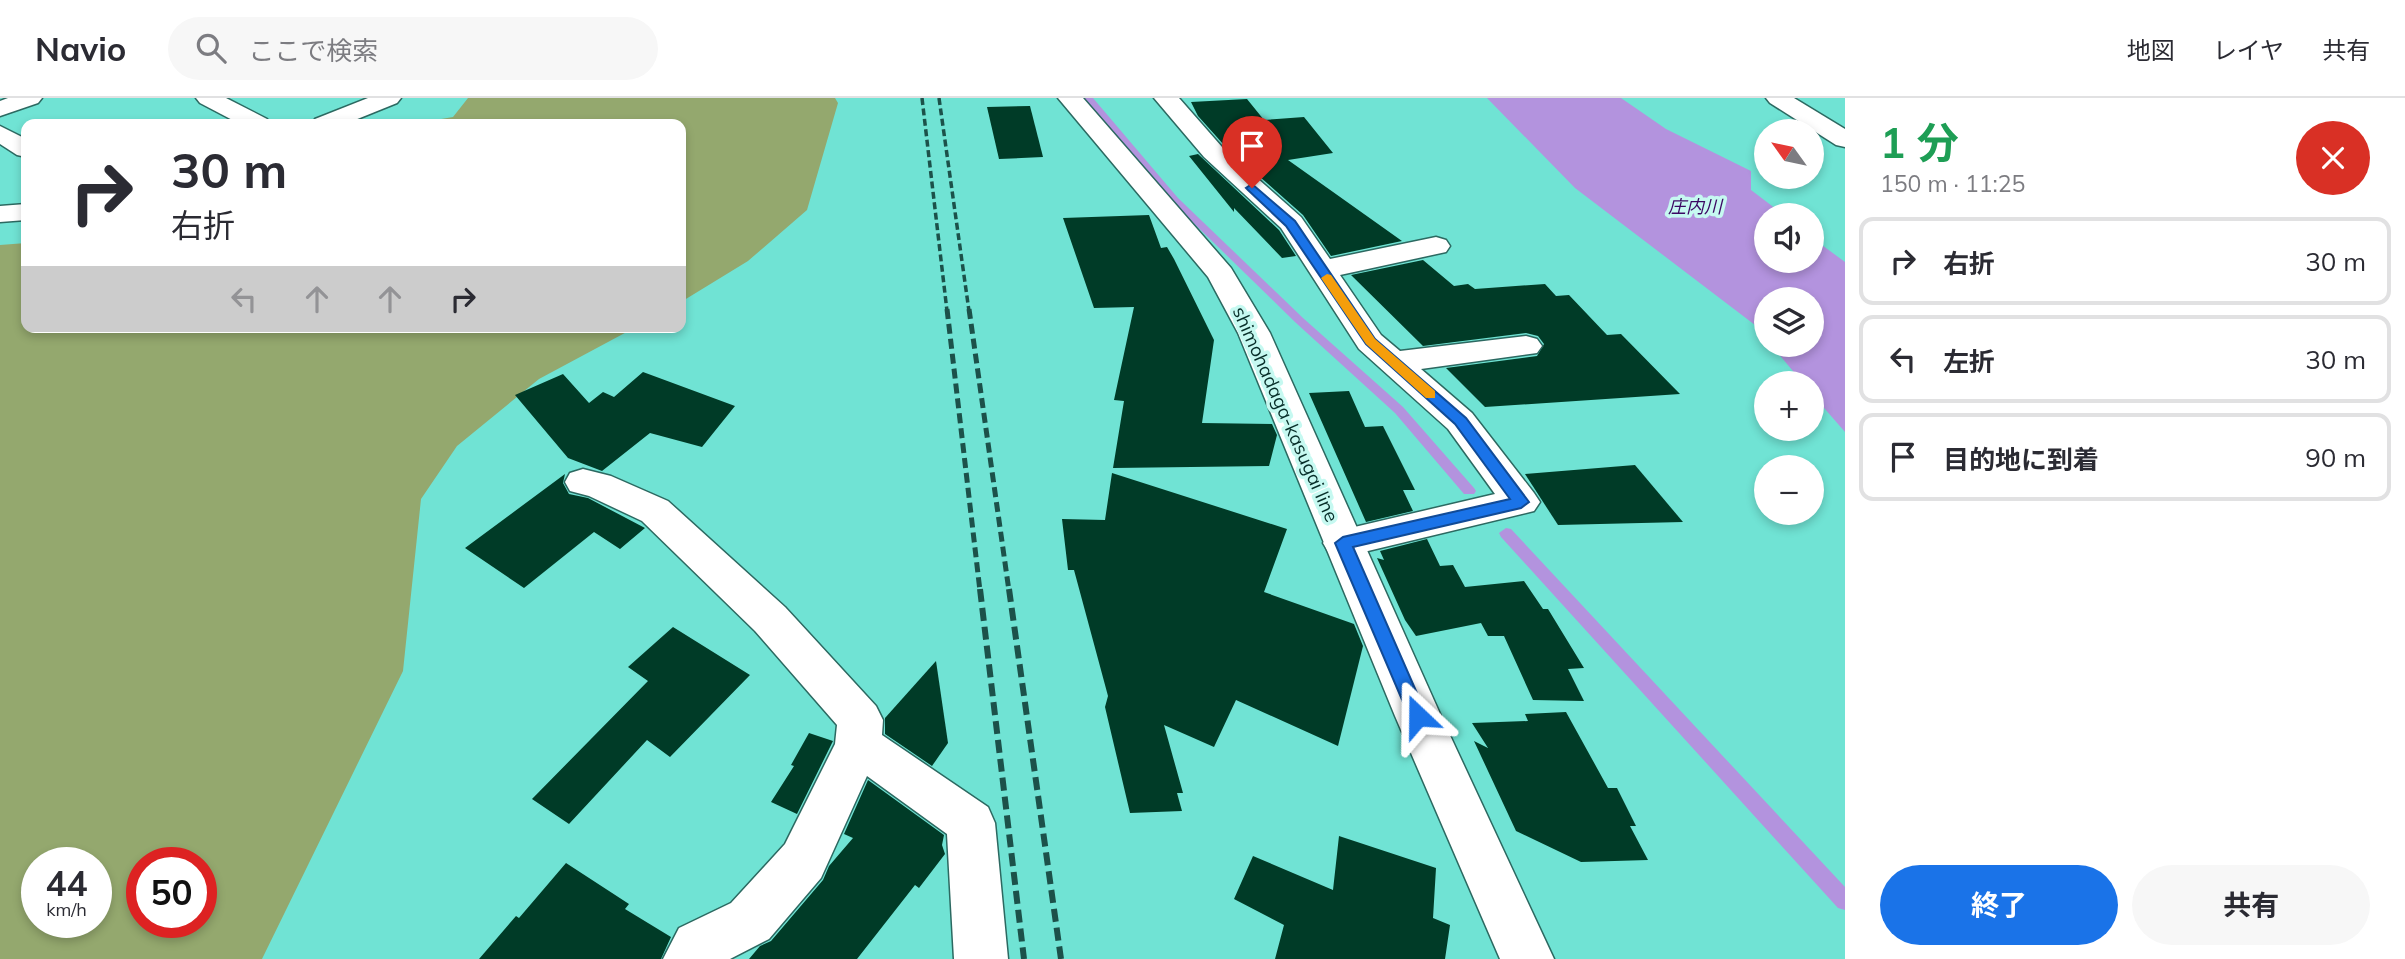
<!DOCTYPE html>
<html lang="ja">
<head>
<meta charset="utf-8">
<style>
	:root { --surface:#fff; --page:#f7f7f7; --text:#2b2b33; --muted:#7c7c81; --line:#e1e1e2; --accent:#1a73e8 }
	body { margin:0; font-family:Mulish,"Noto Sans JP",sans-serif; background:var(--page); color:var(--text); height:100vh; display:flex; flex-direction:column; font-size:26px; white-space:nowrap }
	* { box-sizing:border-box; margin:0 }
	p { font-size:23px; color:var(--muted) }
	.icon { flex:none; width:38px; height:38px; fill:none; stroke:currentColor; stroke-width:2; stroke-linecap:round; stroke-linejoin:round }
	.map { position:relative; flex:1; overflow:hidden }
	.sheet { display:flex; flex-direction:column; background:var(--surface); width:560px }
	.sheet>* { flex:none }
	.hud { position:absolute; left:21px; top:21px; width:665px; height:214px; border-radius:14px; box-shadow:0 4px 10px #0003; background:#fff; color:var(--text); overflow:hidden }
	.needle { width:46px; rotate:303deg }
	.controls { position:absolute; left:1754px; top:21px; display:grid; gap:14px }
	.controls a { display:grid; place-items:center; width:70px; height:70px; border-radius:50%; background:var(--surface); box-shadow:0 4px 10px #0003; font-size:35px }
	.speed { position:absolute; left:21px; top:749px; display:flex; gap:14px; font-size:35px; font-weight:700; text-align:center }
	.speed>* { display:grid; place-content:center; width:91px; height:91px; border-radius:50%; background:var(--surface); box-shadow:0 4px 10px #0003; line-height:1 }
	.speed small { font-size:18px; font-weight:400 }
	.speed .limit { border:10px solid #d22; background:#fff; color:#111 }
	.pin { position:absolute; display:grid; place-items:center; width:60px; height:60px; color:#fff; margin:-72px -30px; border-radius:50% 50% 50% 0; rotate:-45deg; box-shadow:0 0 7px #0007 }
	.pin .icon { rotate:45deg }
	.me { position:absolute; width:77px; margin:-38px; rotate:337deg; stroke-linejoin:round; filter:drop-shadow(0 0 5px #0008) }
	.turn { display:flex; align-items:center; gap:24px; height:147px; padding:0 35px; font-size:32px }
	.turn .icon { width:91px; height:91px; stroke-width:2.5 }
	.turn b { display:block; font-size:49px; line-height:60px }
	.lanes { display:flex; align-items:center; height:66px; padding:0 35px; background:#0003; justify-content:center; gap:35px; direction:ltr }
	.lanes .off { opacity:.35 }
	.round { display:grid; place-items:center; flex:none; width:74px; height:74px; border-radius:37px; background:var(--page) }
	.headline { display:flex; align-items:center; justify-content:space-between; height:119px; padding:0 35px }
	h1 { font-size:42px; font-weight:700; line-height:52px; color:#1e9e55 }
	.action { display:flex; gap:14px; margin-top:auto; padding:14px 35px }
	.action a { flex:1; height:80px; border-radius:42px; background:var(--accent); color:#fff; font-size:28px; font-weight:700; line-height:80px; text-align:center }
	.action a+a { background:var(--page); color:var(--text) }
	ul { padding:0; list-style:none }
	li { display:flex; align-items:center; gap:21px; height:88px; margin:0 14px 10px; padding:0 21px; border:4px solid var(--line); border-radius:14px }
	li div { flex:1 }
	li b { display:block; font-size:26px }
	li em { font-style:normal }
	header { display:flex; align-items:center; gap:42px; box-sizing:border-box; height:98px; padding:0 35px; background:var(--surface); border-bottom:2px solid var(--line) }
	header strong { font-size:33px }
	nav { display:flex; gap:38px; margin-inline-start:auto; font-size:24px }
	.search { width:490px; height:63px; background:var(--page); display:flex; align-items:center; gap:18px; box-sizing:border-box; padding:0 24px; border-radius:38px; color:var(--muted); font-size:26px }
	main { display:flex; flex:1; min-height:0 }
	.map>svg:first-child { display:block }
	.green { fill:#94a86e; fill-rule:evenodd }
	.water { fill:#b393de }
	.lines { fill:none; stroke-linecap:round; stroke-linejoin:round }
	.stream { fill:#b393de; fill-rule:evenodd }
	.building { fill:#003b27 }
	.street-casing { stroke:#2c6961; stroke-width:3 }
	.secondary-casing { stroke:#2c6961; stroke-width:3 }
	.primary-casing { stroke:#2c6961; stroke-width:3 }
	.street { fill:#fff; fill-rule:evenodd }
	.secondary { fill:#fff; fill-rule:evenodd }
	.primary { fill:#fff; fill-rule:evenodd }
	.rail-far2 { stroke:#1c514a; stroke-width:3.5; stroke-dasharray:7 3.5; stroke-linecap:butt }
	.rail-far1 { stroke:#1c514a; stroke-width:5; stroke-dasharray:10 5; stroke-linecap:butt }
	.rail { stroke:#1c514a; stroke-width:6; stroke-dasharray:13 6; stroke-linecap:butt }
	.route { fill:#1a73e8; stroke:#114b97; stroke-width:2 }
	.slow { fill:#f59e0b }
	.labels { text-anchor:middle; stroke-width:7; stroke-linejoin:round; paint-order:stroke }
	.far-water-label { font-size:18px; font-style:italic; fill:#3c0863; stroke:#c6f9f1 }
	.street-label { font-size:19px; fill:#072e29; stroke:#c6f9f1 }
</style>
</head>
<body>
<header>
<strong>Navio</strong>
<div class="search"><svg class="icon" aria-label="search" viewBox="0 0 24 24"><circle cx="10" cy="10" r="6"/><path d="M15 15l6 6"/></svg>ここで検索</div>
<nav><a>地図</a><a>レイヤ</a><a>共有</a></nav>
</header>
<main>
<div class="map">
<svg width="1845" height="861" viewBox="0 0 1845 861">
	<rect width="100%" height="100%" fill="#70e3d4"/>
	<g class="green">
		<path d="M 468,0 L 835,0 L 838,5 L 807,112 L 748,163 L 681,204 L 681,26 L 377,26 L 418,25 L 453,19 Z"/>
		<path d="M 26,145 L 26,229 L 636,229 L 539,281 L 457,348 L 421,401 L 403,573 L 262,861 L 0,861 L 0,147 ZM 37,765 L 96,765 L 96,824 L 37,824 ZM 142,765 L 201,765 L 201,824 L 142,824 Z"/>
	</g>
	<path class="water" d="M 1487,0 L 1621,0 L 1666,31 L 1751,73 L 1751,92 L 1784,117 L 1766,117 L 1766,163 L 1811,163 L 1811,139 L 1845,164 L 1845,334 L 1811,295 L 1811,285 L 1803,285 L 1771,247 L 1811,247 L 1811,201 L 1766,201 L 1766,240 L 1755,227 L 1575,90 Z"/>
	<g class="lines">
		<g class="stream">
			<path d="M 1084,0 L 1093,0 L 1178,100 L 1303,220 L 1403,309 L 1474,390 L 1476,393 L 1474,396 L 1464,396 L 1395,315 L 1295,224 L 1172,104 Z"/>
			<path d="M 1506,430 L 1511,431 L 1845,789 L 1845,812 L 1838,810 L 1501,439 L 1499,435 Z"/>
		</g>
	</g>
	<g class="building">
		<path d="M 1247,1 L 1264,22 L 1304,19 L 1333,55 L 1288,62 L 1402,143 L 1331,158 L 1303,117 L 1224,47 L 1198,18 L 1191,4 Z"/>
		<path d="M 1030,8 L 1043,59 L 999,61 L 987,9 Z"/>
		<path d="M 1198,56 L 1279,132 L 1296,158 L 1282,160 L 1234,110 L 1234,114 L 1189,58 Z"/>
		<path d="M 1149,117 L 1161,150 L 1167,149 L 1174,161 L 1214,242 L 1202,325 L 1272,326 L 1277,337 L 1269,368 L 1113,370 L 1124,303 L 1114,302 L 1134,209 L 1094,210 L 1063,120 Z"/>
		<path d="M 1423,162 L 1454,188 L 1468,186 L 1475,191 L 1545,186 L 1556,198 L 1569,197 L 1607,237 L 1621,236 L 1680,296 L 1485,309 L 1446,270 L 1537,258 L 1544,246 L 1538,238 L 1526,235 L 1423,248 L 1351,177 Z"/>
		<path d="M 643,274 L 735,308 L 702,349 L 650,335 L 602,373 L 568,360 L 515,297 L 563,276 L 589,305 L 603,294 L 614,299 Z"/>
		<path d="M 1349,293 L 1365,329 L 1383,328 L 1415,392 L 1403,392 L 1413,413 L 1366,424 L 1309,295 Z"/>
		<path d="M 1635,367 L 1683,424 L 1558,427 L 1525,376 Z"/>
		<path d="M 1112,375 L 1287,431 L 1264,494 L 1354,526 L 1363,548 L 1338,648 L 1236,602 L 1214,649 L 1164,627 L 1183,695 L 1177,695 L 1182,713 L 1130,715 L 1105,609 L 1108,598 L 1074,472 L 1068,472 L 1062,421 L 1105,422 Z"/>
		<path d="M 565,376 L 563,385 L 569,396 L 588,400 L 645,430 L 620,451 L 594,434 L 524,490 L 465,450 Z"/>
		<path d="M 1427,441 L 1440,468 L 1453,467 L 1465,489 L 1524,483 L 1543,511 L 1548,511 L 1584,570 L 1568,571 L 1584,603 L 1533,602 L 1504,538 L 1488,538 L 1481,525 L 1416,538 L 1405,522 L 1377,460 L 1384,462 L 1380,453 Z"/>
		<path d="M 673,529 L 750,577 L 670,659 L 647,642 L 569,726 L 532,701 L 648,583 L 628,569 Z"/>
		<path d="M 936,563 L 948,645 L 932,668 L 885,636 L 885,620 Z"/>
		<path d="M 1566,614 L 1608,690 L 1617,690 L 1636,728 L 1630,728 L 1648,762 L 1581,764 L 1516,733 L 1474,643 L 1488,650 L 1472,625 L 1528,623 L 1525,616 Z"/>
		<path d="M 809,635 L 833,643 L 832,645 L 797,716 L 771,704 L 794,668 L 791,667 Z"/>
		<path d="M 868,682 L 944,737 L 942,747 L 945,756 L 919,790 L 915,787 L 857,861 L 749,861 L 760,848 L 771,843 L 823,782 L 829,768 L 853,740 L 844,736 Z"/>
		<path d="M 1339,738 L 1436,770 L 1433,820 L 1450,827 L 1445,861 L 1275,861 L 1284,827 L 1234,801 L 1253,758 L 1333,792 Z"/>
		<path d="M 566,765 L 629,806 L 625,811 L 671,839 L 661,861 L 479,861 L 516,818 L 519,820 Z"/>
	</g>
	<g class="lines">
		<g class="street-casing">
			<g id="street">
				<path d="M 8,0 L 42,0 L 38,5 L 0,18 L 0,3 Z"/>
				<path d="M 196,0 L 226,0 L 267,21 L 270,26 L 240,26 L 200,5 Z"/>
				<path d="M 368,0 L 401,0 L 397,5 L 345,26 L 312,26 L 315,21 Z"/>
				<path d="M 1154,0 L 1179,0 L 1222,49 L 1301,119 L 1330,161 L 1436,139 L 1446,142 L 1450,148 L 1446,154 L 1340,177 L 1381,237 L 1400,253 L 1526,238 L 1537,241 L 1542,248 L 1537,255 L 1421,271 L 1472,315 L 1534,395 L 1540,404 L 1534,413 L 1343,459 L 1329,455 L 1323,445 L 1329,435 L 1495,396 L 1448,331 L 1359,251 L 1281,130 L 1204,59 Z"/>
				<path d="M 0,28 L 26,41 L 26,59 L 17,57 L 0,46 Z"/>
				<path d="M 26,106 L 26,122 L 0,124 L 0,108 Z"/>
				<path d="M 583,371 L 611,378 L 668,403 L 785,509 L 876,608 L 883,622 L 882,637 L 988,709 L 995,725 L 1008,861 L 954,861 L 947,736 L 867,678 L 821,780 L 769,841 L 730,861 L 663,861 L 679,830 L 731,805 L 785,746 L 835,646 L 837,627 L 755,533 L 642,423 L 589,398 L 570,393 L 565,384 L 570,375 Z"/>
			</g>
		</g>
		<g class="secondary-casing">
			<path id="secondary" d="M 1058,0 L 1083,0 L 1231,170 L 1270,235 L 1441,618 L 1554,861 L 1500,861 L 1395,618 L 1238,235 L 1208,179 Z"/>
		</g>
		<g class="primary-casing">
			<path id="primary" d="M 1766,0 L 1794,0 L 1845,31 L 1845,49 L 1836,47 L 1770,5 Z"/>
		</g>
		<use href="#street" class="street"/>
		<use href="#secondary" class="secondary"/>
		<use href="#primary" class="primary"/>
		<g class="rail-far2">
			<path d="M 922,0 L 947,213"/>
			<path d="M 939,0 L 969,213"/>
		</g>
		<g class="rail-far1">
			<path d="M 947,211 L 980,493"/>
			<path d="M 969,211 L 1009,493"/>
		</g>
		<g class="rail">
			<path d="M 980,491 L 1024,861"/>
			<path d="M 1009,491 L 1061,861"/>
		</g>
	</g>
	<path class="route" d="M 1252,86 L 1295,123 L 1375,241 L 1466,320 L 1529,404 L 1521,410 L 1353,449 L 1427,618 L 1424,624 L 1418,626 L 1411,624 L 1409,618 L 1335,445 L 1343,439 L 1510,401 L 1455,326 L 1366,246 L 1286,128 L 1248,92 L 1246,90 Z"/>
	<path class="slow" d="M 1327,176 L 1331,177 L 1375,241 L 1435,293 L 1435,300 L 1426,300 L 1366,246 L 1321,180 Z"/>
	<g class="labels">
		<g class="far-water-label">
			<text x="1695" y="115">庄内川</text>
		</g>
		<g class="street-label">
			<text transform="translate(1286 316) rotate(66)" y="7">shimohadaga-kasugai line</text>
		</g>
	</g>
</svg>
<div class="controls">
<a><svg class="needle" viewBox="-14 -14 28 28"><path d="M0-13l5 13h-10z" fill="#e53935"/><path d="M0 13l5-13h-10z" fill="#7c7c81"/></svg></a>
<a><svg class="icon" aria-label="sound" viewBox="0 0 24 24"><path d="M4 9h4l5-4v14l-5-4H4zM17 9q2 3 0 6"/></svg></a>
<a><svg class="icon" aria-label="layers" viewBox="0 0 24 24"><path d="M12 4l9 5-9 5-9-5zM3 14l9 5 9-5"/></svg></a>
<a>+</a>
<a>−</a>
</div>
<div class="speed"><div>44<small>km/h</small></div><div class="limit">50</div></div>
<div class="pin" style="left:1252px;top:90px;background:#d93025"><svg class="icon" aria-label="arrive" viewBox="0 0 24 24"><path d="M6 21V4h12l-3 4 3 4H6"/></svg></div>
<svg class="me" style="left:1418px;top:618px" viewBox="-20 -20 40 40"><path d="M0-17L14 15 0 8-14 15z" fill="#1a73e8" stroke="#fff" stroke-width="4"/></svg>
<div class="hud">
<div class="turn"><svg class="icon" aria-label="right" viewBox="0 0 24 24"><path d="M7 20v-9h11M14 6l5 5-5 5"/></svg><div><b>30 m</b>右折</div></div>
<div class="lanes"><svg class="icon off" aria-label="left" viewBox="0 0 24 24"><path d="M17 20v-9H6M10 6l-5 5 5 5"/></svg><svg class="icon off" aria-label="ahead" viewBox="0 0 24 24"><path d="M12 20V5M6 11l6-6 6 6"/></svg><svg class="icon off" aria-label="ahead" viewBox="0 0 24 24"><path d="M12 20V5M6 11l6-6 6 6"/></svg><svg class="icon" aria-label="right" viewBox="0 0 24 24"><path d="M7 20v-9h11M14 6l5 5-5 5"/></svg></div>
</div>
</div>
<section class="sheet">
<div class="headline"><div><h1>1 分</h1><p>150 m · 11:25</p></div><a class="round" style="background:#d93025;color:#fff"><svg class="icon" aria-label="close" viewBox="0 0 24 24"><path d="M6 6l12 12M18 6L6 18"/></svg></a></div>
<ul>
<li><svg class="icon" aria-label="right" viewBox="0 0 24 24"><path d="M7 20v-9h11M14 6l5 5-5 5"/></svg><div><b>右折</b></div><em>30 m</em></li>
<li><svg class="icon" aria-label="left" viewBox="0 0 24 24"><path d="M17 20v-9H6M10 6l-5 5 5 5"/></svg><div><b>左折</b></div><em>30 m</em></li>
<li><svg class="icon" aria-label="arrive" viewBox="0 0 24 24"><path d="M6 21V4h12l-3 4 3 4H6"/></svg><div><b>目的地に到着</b></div><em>90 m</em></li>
</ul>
<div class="action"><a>終了</a><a>共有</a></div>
</section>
</main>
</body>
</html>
